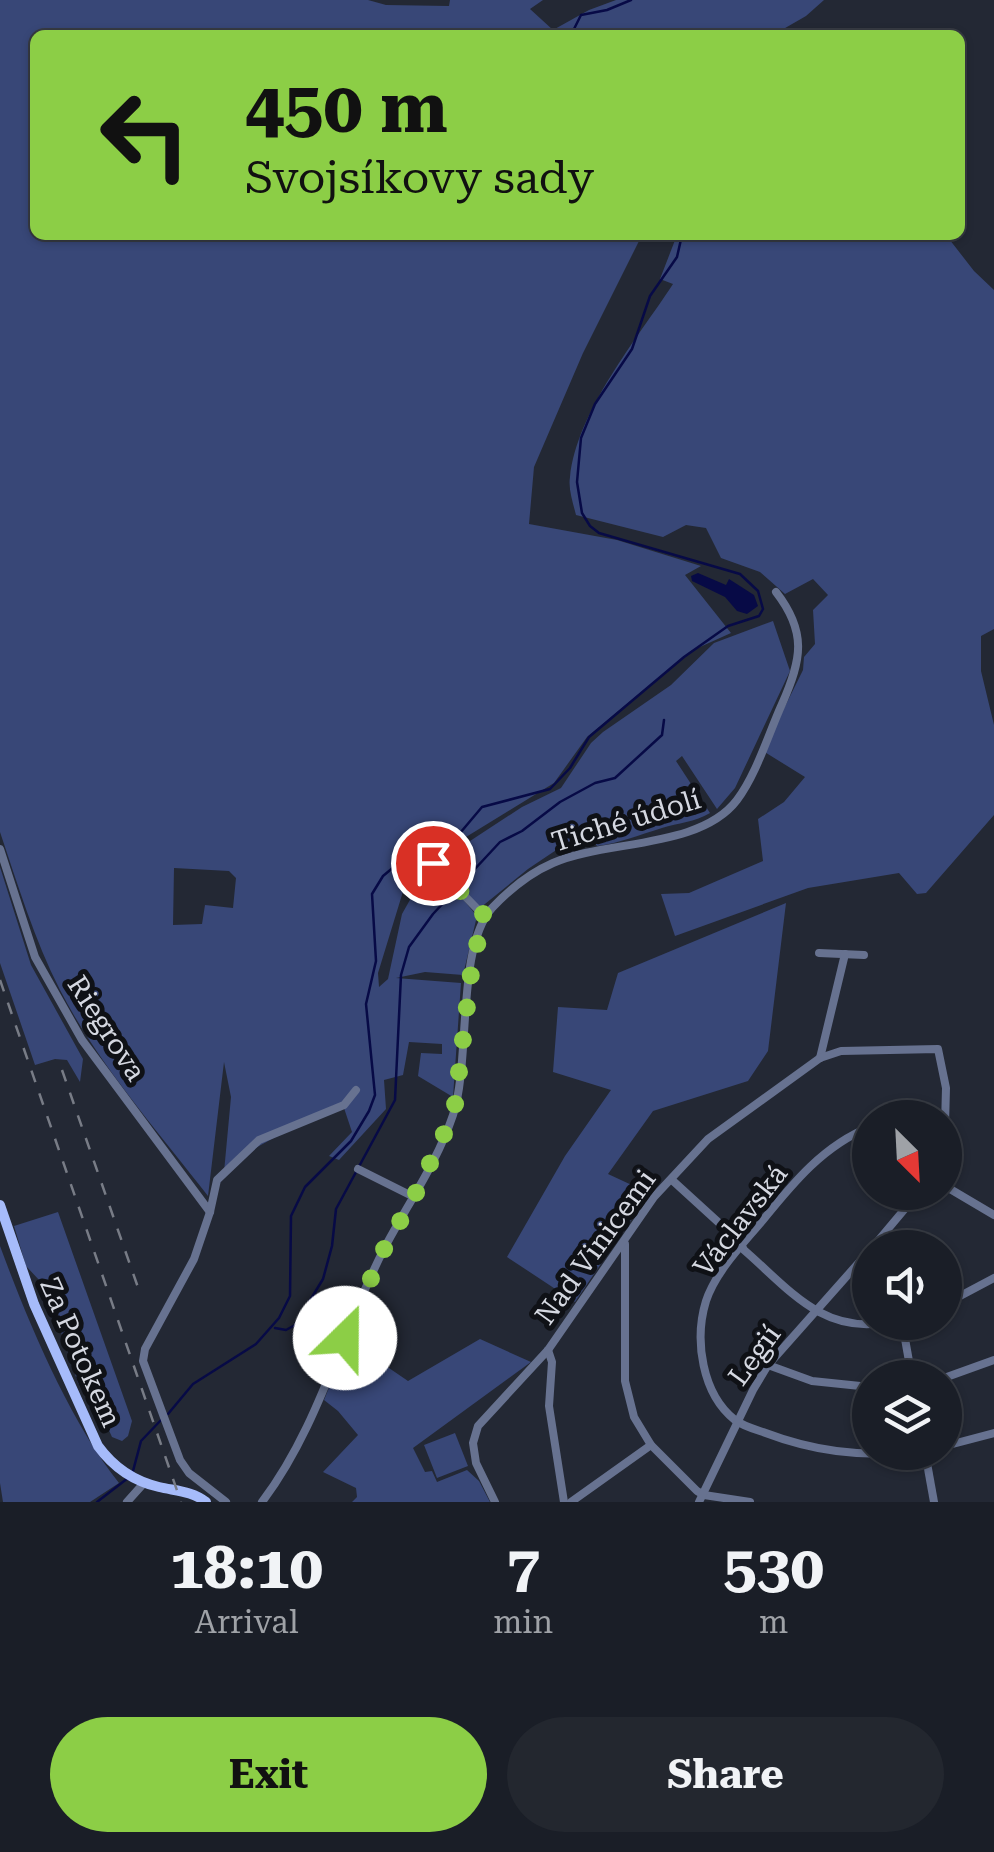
<!DOCTYPE html>
<html lang="en">
<head>
<meta charset="utf-8">
<style>
	:root { --surface:#1a1e27; --page:#23272f; --text:#f1f3f6; --muted:#9fa2a7; --line:#383c44; --accent:#8cce46 }
	body { margin:0; font-family:"Roboto Serif",serif; background:var(--page); color:var(--text); height:100vh; display:flex; flex-direction:column; font-size:38px; white-space:nowrap }
	* { box-sizing:border-box; margin:0 }
	p { font-size:32px; color:var(--muted) }
	.icon { flex:none; width:55px; height:55px; fill:none; stroke:currentColor; stroke-width:2; stroke-linecap:round; stroke-linejoin:round }
	.map { position:relative; height:1502px; overflow:hidden }
	.details { display:flex; flex-direction:column; background:var(--surface); flex:1 }
	.details>* { flex:none }
	.guide { position:absolute; left:30px; top:30px; width:935px; height:210px; border-radius:15px; box-shadow:0 2px 8px #0004,0 0 0 2px var(--line); background:#8cce46; color:#111; overflow:hidden }
	.needle { width:65px; rotate:156deg }
	.buttons { position:absolute; left:852px; top:1100px; display:grid; gap:20px }
	.buttons a { display:grid; place-items:center; width:110px; height:110px; border-radius:50%; background:var(--surface); box-shadow:0 2px 8px #0004,0 0 0 2px var(--line); font-size:50px }
	.pin { position:absolute; display:grid; place-items:center; width:85px; height:85px; color:#fff; margin:-42px; border:5px solid #fff; border-radius:50%; box-shadow:0 2px 10px #0007 }
	.me { position:absolute; width:110px; margin:-55px; rotate:23deg; stroke-linejoin:round; filter:drop-shadow(0 0 8px #0008) }
	.turn { display:flex; align-items:center; gap:35px; height:210px; padding:0 50px; font-size:45px }
	.turn .icon { width:130px; height:130px; stroke-width:2.5 }
	.turn b { display:block; font-size:70px; line-height:85px }
	.eta { display:flex; justify-content:space-evenly; align-items:center; height:170px; text-align:center }
	.eta b { font-size:60px; font-weight:700; line-height:70px }
	.cta { display:flex; gap:20px; margin-top:auto; padding:20px 50px }
	.cta a { flex:1; height:115px; border-radius:60px; background:var(--accent); color:#111; font-size:40px; font-weight:700; line-height:115px; text-align:center }
	.cta a+a { background:var(--page); color:var(--text) }
	.map>svg:first-child { display:block }
	.green { fill:#384777; fill-rule:evenodd }
	.water { fill:#070a46 }
	.lines { fill:none; stroke-linecap:round; stroke-linejoin:round }
	.stream { stroke:#070a46; stroke-width:2.5 }
	.minor { stroke:#677290; stroke-width:8 }
	.major { stroke:#a6bbfa; stroke-width:10 }
	.rail { stroke:#787c86; stroke-width:2.5; stroke-dasharray:12 12; stroke-linecap:butt }
	.route { stroke:#8cce46; stroke-width:18; stroke-dasharray:0 32.4 }
	.labels { text-anchor:middle; stroke-width:10; stroke-linejoin:round; paint-order:stroke }
	.street-label { font-size:28px; fill:#d5d8e1; stroke:#0f1116 }
</style>
</head>
<body>
<div class="map">
<svg width="994" height="1502" viewBox="0 0 994 1502">
	<rect width="100%" height="100%" fill="#232834"/>
	<g class="green">
		<path d="M 0,0 L 368,0 L 386,5 L 449,6 L 450,0 L 543,0 L 530,9 L 553,30 L 589,10 L 616,0 L 824,0 L 806,16 L 773,35 L 582,35 L 583,33 L 571,31 L 567,35 L 35,35 L 35,235 L 642,235 L 583,353 L 534,467 L 529,524 L 617,540 L 701,566 L 685,575 L 731,633 L 691,651 L 587,737 L 554,783 L 409,872 L 378,973 L 379,987 L 388,979 L 402,914 L 411,898 L 410,876 L 433,864 L 477,916 L 463,975 L 425,972 L 396,978 L 461,983 L 453,1097 L 418,1076 L 421,1053 L 442,1054 L 442,1044 L 409,1042 L 403,1075 L 384,1080 L 386,1109 L 339,1160 L 329,1156 L 352,1132 L 344,1108 L 334,1105 L 239,1157 L 224,1172 L 231,1097 L 224,1062 L 208,1196 C 157,1130 98,1064 60,990 C 34,939 18,885 0,832 ZM 174,868 L 229,871 L 236,878 L 233,908 L 205,905 L 202,924 L 173,925 Z"/>
		<path d="M 677,235 L 946,235 L 974,271 L 994,290 L 994,629 L 981,636 L 981,671 L 994,725 L 994,815 L 926,893 L 917,894 L 899,873 L 808,888 L 675,936 L 661,894 L 689,893 L 763,861 L 758,819 L 784,802 L 805,777 L 763,751 L 803,670 L 804,657 L 815,644 L 813,610 L 828,595 L 813,579 L 785,594 L 760,572 L 721,558 L 706,528 L 686,525 L 663,537 L 576,515 C 573,503 568,489 570,477 C 577,411 637,339 673,284 L 660,279 Z"/>
		<path d="M 773,621 L 790,671 L 735,788 L 717,809 L 682,756 L 676,761 L 710,813 C 695,822 678,823 662,828 C 639,835 620,843 597,846 L 586,830 L 528,869 L 480,908 L 438,862 L 522,807 L 561,788 L 591,743 L 603,732 L 671,685 L 714,643 Z"/>
		<path d="M 0,867 L 31,965 L 83,1059 L 80,1082 L 67,1060 L 55,1059 L 35,1065 L 0,963 Z"/>
		<path d="M 786,903 L 768,1051 L 748,1081 L 653,1111 L 608,1174 L 649,1193 L 575,1302 L 507,1257 L 565,1156 L 611,1090 L 553,1072 L 558,1007 L 607,1010 L 618,973 Z"/>
		<path d="M 58,1212 L 132,1421 L 128,1436 L 122,1441 L 112,1437 L 95,1400 L 78,1383 L 60,1329 L 58,1316 L 62,1298 L 58,1294 L 54,1296 L 26,1266 L 14,1226 Z"/>
		<path d="M 0,1246 C 28,1322 69,1420 119,1483 L 90,1502 L 3,1502 L 0,1483 Z"/>
		<path d="M 480,1339 L 531,1362 L 413,1448 L 425,1472 L 432,1471 L 437,1482 L 467,1470 L 479,1481 L 490,1502 L 352,1502 L 357,1497 L 356,1488 L 323,1472 L 358,1435 L 338,1411 L 324,1400 L 346,1346 L 351,1342 L 408,1381 Z"/>
		<path d="M 455,1433 L 468,1466 L 437,1478 L 424,1445 Z"/>
	</g>
	<path class="water" d="M 698,573 L 726,585 L 729,579 L 754,595 L 758,606 L 747,614 L 737,611 L 725,597 L 692,581 L 691,576 Z"/>
	<g class="lines">
		<g class="stream">
			<path d="M 571,35 L 581,15 L 607,10 L 631,0"/>
			<path d="M 275,1328 L 286,1330 L 295,1325 L 323,1279 L 332,1246 L 336,1209 L 395,1100 L 401,975 L 409,947 L 433,914 L 500,842 L 522,831 L 560,802 L 595,783 L 615,778 L 662,735 L 664,720"/>
			<path d="M 168,1414 L 193,1384 L 256,1344 L 279,1318 L 290,1296 L 291,1216 L 305,1187 L 351,1141 L 369,1111 L 375,1095 L 366,1004 L 376,961 L 372,894 L 383,876 L 407,856 L 455,839 L 482,807 L 550,789 L 570,768 L 589,737 L 684,657 L 728,626 L 759,616 L 763,609 L 758,591 L 740,574 L 599,533 L 590,526 L 582,513 L 577,482 L 581,438 L 595,404 L 632,349 L 650,296 L 677,257 L 682,235"/>
			<path d="M 133,1471 L 141,1441 L 162,1419"/>
			<path d="M 97,1502 L 128,1478"/>
		</g>
		<g class="minor">
			<path d="M 0,849 L 35,957 L 82,1040 L 210,1212"/>
			<path d="M 433,863 L 485,917"/>
			<path d="M 819,953 L 864,955"/>
			<path d="M 820,1058 L 845,954"/>
			<path d="M 870,1127 C 824,1145 793,1183 763,1220 C 743,1244 716,1271 706,1301 C 694,1340 702,1394 735,1420 C 743,1426 754,1429 763,1432 C 813,1451 859,1457 912,1452"/>
			<path d="M 358,1169 L 414,1197"/>
			<path d="M 672,1180 L 740,1242 L 744,1250 C 789,1289 823,1335 888,1322"/>
			<path d="M 945,1186 L 994,1215"/>
			<path d="M 625,1244 L 625,1381 L 634,1417 L 651,1445 L 697,1491 L 704,1495 L 750,1502"/>
			<path d="M 872,1248 L 919,1192"/>
			<path d="M 945,1304 L 994,1278"/>
			<path d="M 902,1322 L 912,1378"/>
			<path d="M 548,1350 L 552,1362 L 549,1406 L 564,1502"/>
			<path d="M 768,1365 L 812,1381 L 870,1387"/>
			<path d="M 944,1378 L 994,1360"/>
			<path d="M 945,1446 L 994,1433"/>
			<path d="M 925,1452 L 934,1502"/>
			<path d="M 127,1502 L 144,1483"/>
			<path d="M 226,1502 L 189,1473 L 180,1460 L 143,1361 L 145,1349 L 194,1259 L 210,1212 L 217,1180 L 259,1140 L 344,1105 L 356,1090"/>
			<path d="M 262,1502 C 319,1427 341,1332 384,1249 C 407,1205 437,1163 453,1115 C 471,1061 456,948 492,908 C 509,890 530,873 553,863 C 605,840 700,849 737,800 C 757,773 768,735 782,704 C 802,659 807,632 776,592"/>
			<path d="M 495,1502 L 476,1463 L 473,1443 L 478,1426 L 548,1350 L 654,1197 L 708,1139 L 820,1058 L 841,1051 L 938,1049 L 946,1088 L 945,1125"/>
			<path d="M 571,1502 L 651,1445"/>
			<path d="M 699,1502 L 753,1390 L 768,1365 L 870,1250"/>
		</g>
		<path class="major" d="M 0,1205 L 34,1304 L 98,1446 C 114,1468 133,1481 159,1487 C 176,1491 192,1491 206,1502"/>
		<g class="rail">
			<path d="M 0,980 L 181,1502"/>
			<path d="M 62,1070 L 141,1296"/>
		</g>
	</g>
	<g class="lines">
		<path class="route" d="M 345,1338 L 383,1251 L 414,1197 L 454,1113 L 473,957 L 486,917 L 433,863"/>
	</g>
	<g class="labels">
		<g class="street-label">
			<text transform="translate(626 820) rotate(-17)" y="10">Tiché údolí</text>
			<text transform="translate(107 1028) rotate(57)" y="10">Riegrova</text>
			<text transform="translate(740 1220) rotate(-52)" y="10">Václavská</text>
			<text transform="translate(595 1247) rotate(-54)" y="10">Nad Vinicemi</text>
			<text transform="translate(81 1352) rotate(66)" y="10">Za Potokem</text>
			<text transform="translate(754 1355) rotate(-54)" y="10">Legií</text>
		</g>
	</g>
</svg>
<div class="buttons">
<a><svg class="needle" viewBox="-14 -14 28 28"><path d="M0-13l5 13h-10z" fill="#e53935"/><path d="M0 13l5-13h-10z" fill="#9fa2a7"/></svg></a>
<a><svg class="icon" aria-label="sound" viewBox="0 0 24 24"><path d="M4 9h4l5-4v14l-5-4H4zM17 9q2 3 0 6"/></svg></a>
<a><svg class="icon" aria-label="layers" viewBox="0 0 24 24"><path d="M12 4l9 5-9 5-9-5zM3 14l9 5 9-5"/></svg></a>
</div>
<div class="pin" style="left:433px;top:863px;background:#d93025"><svg class="icon" aria-label="arrive" viewBox="0 0 24 24"><path d="M6 21V4h12l-3 4 3 4H6"/></svg></div>
<svg class="me" style="left:345px;top:1338px" viewBox="-20 -20 40 40"><circle r="19" fill="#fff"/><path d="M0-13L10 11 0 6-10 11z" fill="#8cce46"/></svg>
<div class="guide">
<div class="turn"><svg class="icon" aria-label="left" viewBox="0 0 24 24"><path d="M17 20v-9H6M10 6l-5 5 5 5"/></svg><div><b>450 m</b>Svojsíkovy sady</div></div>
</div>
</div>
<section class="details">
<div class="eta">
<div><b>18:10</b><p>Arrival</p></div>
<div><b>7</b><p>min</p></div>
<div><b>530</b><p>m</p></div>
</div>
<div class="cta"><a>Exit</a><a>Share</a></div>
</section>
</body>
</html>
